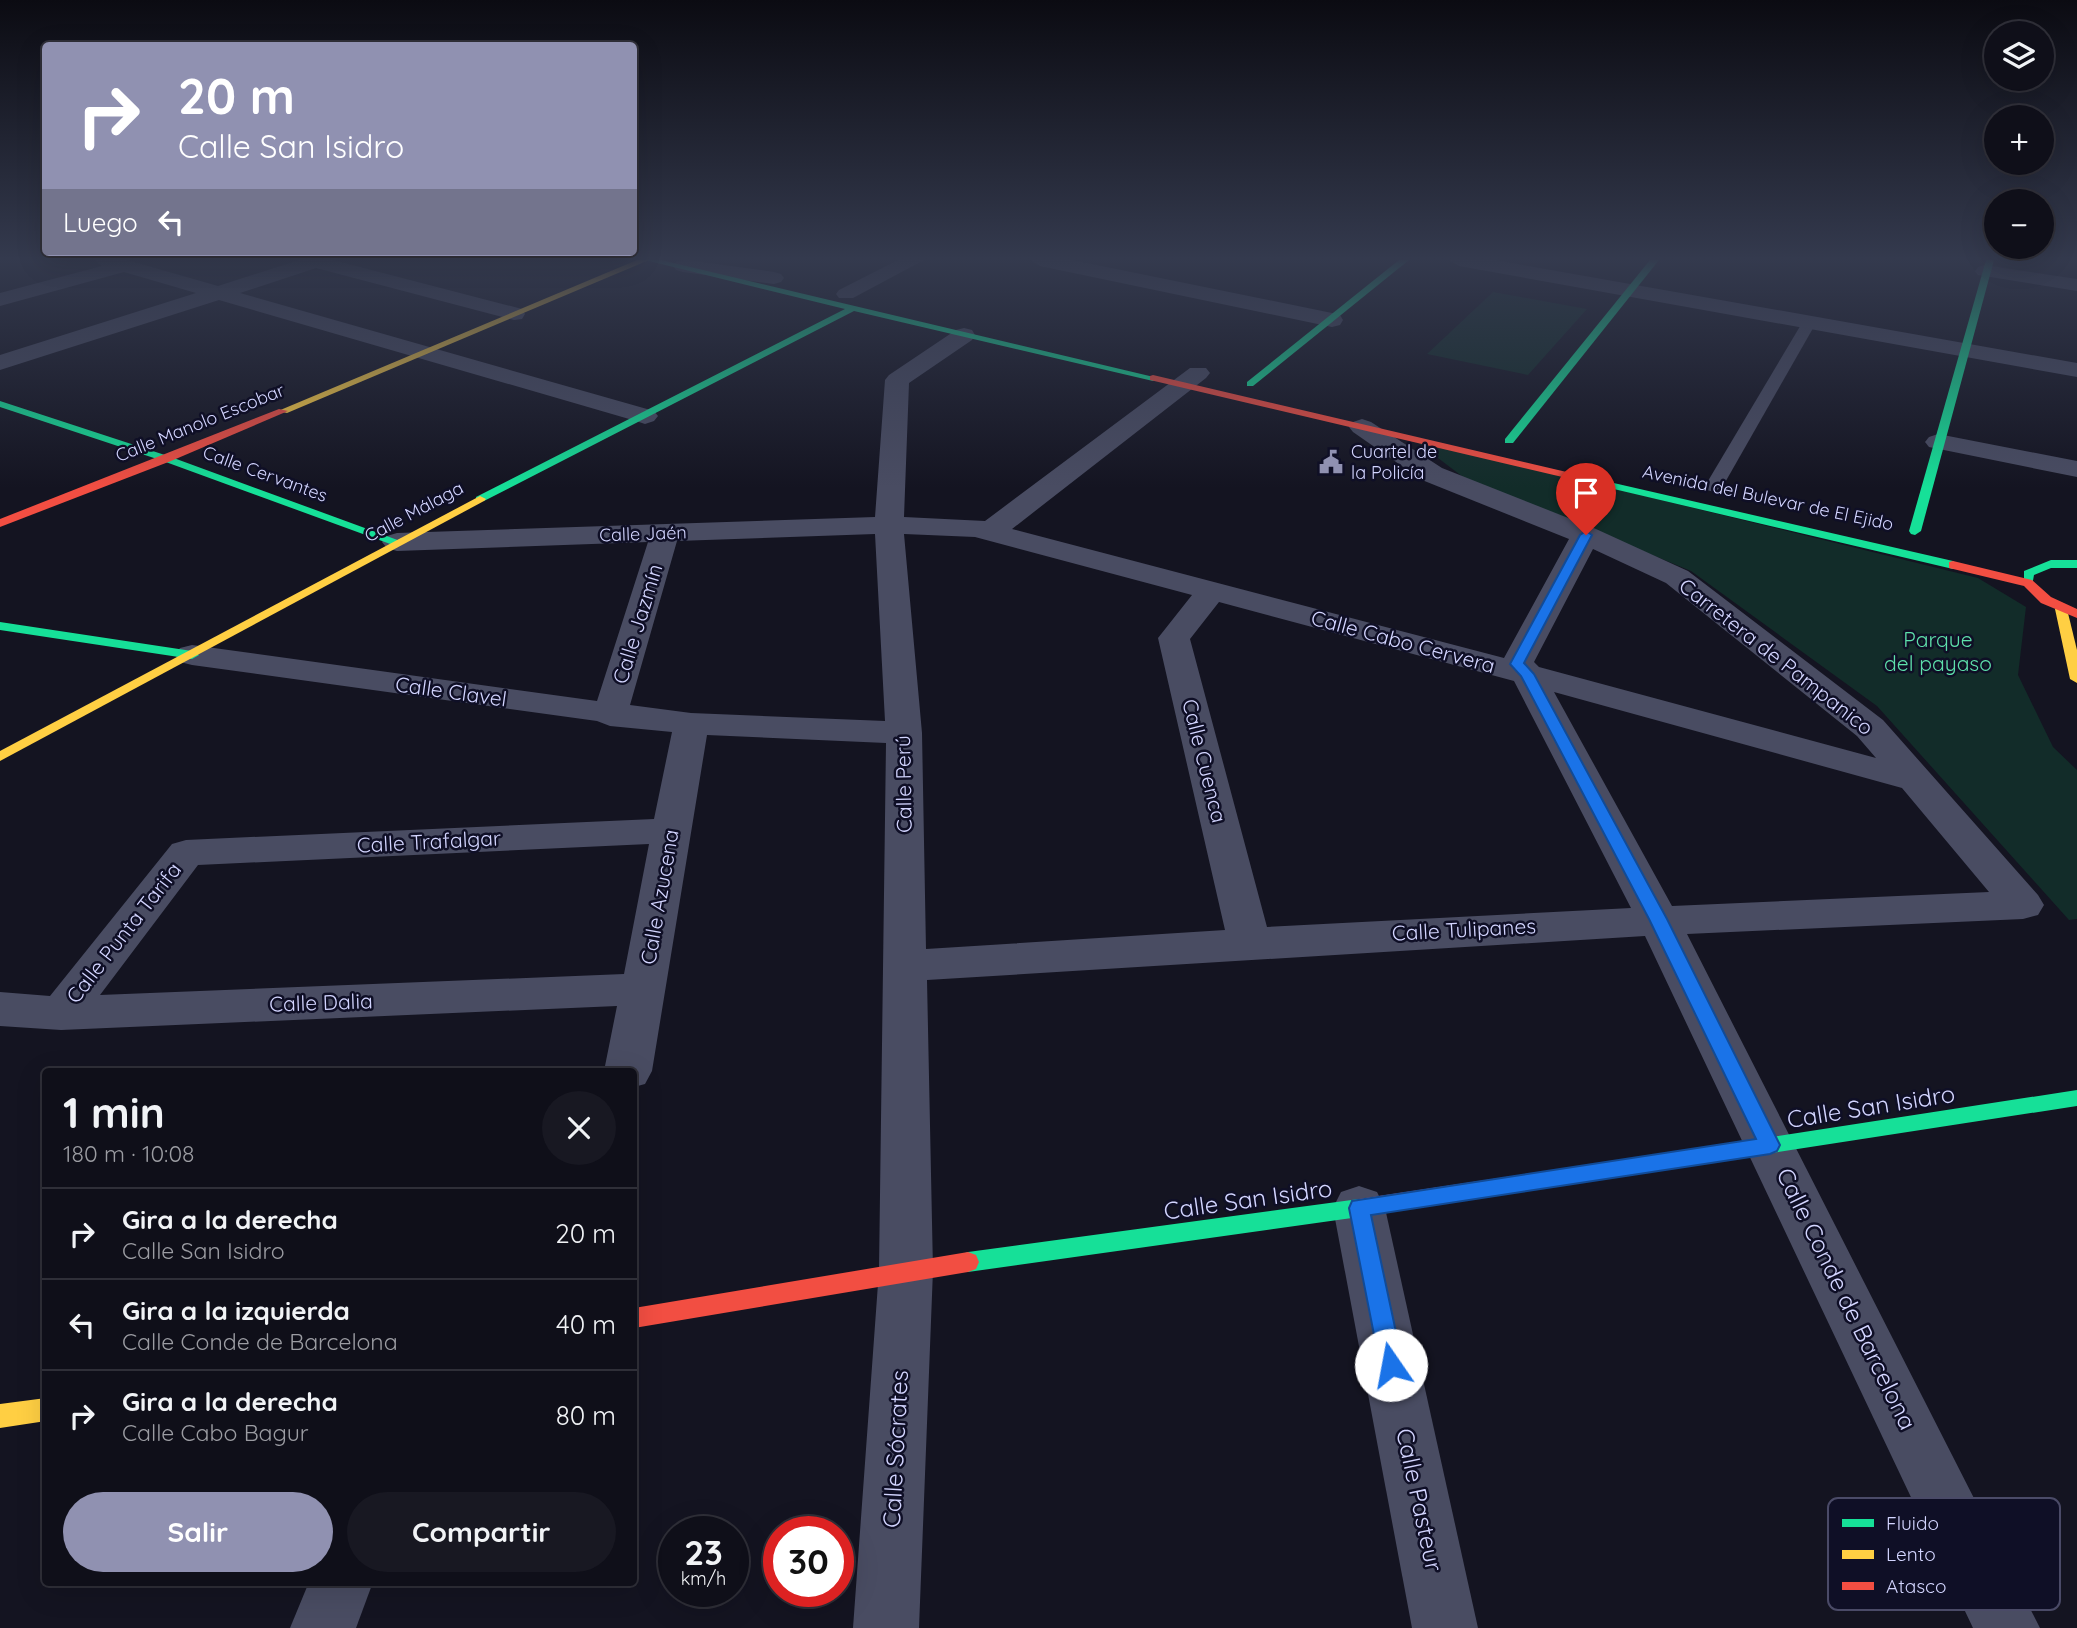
<!DOCTYPE html>
<html lang="es">
<head>
<meta charset="utf-8">
<style>
	:root { --surface:#0f0f19; --page:#181822; --text:#f1f3f6; --muted:#9b9ca2; --line:#2f2f38; --accent:#9091b1 }
	body { margin:0; font-family:Quicksand,sans-serif; background:var(--page); color:var(--text); height:100vh; display:flex; flex-direction:column; font-size:26px; white-space:nowrap }
	* { box-sizing:border-box; margin:0 }
	p { font-size:23px; color:var(--muted) }
	.icon { flex:none; width:38px; height:38px; fill:none; stroke:currentColor; stroke-width:2; stroke-linecap:round; stroke-linejoin:round }
	.map { position:relative; flex:1; overflow:hidden }
	.drawer { position:absolute; left:42px; top:1068px; width:595px; height:518px; display:flex; flex-direction:column; background:var(--surface); border-radius:7px; box-shadow:0 7px 28px #0002,0 0 0 2px var(--line) }
	.drawer>* { flex:none }
	.hud { position:absolute; left:42px; top:42px; width:595px; height:214px; border-radius:7px; box-shadow:0 7px 28px #0002,0 0 0 2px var(--line); background:#9091b1; color:#fff; overflow:hidden }
	.buttons { position:absolute; left:1984px; top:21px; display:grid; gap:14px }
	.buttons a { display:grid; place-items:center; width:70px; height:70px; border-radius:50%; background:var(--surface); box-shadow:0 7px 28px #0002,0 0 0 2px var(--line); font-size:35px }
	.speed { position:absolute; left:658px; top:1516px; display:flex; gap:14px; font-size:35px; font-weight:700; text-align:center }
	.speed>* { display:grid; place-content:center; width:91px; height:91px; border-radius:50%; background:var(--surface); box-shadow:0 7px 28px #0002,0 0 0 2px var(--line); line-height:1 }
	.speed small { font-size:18px; font-weight:400 }
	.speed .limit { border:10px solid #d22; background:#fff; color:#111 }
	.pin { position:absolute; display:grid; place-items:center; width:60px; height:60px; color:#fff; margin:-72px -30px; border-radius:50% 50% 50% 0; rotate:-45deg; box-shadow:0 0 7px #0007 }
	.pin .icon { rotate:45deg }
	.me { position:absolute; width:77px; margin:-38px; rotate:348deg; stroke-linejoin:round; filter:drop-shadow(0 0 5px #0008) }
	.turn { display:flex; align-items:center; gap:24px; height:147px; padding:0 21px; font-size:32px }
	.turn .icon { width:91px; height:91px; stroke-width:2.5 }
	.turn b { display:block; font-size:49px; line-height:60px }
	.then { display:flex; align-items:center; height:66px; padding:0 21px; background:#0003; gap:14px; font-size:26px }
	.round { display:grid; place-items:center; flex:none; width:74px; height:74px; border-radius:37px; background:var(--page) }
	.head { display:flex; align-items:center; justify-content:space-between; height:119px; padding:0 21px }
	h1 { font-size:42px; font-weight:700; line-height:52px }
	.action { display:flex; gap:14px; margin-top:auto; padding:14px 21px }
	.action a { flex:1; height:80px; border-radius:42px; background:var(--accent); color:#fff; font-size:28px; font-weight:700; line-height:80px; text-align:center }
	.action a+a { background:var(--page); color:var(--text) }
	ul { padding:0; list-style:none }
	li { display:flex; align-items:center; gap:21px; height:91px; padding:0 21px; border-top:2px solid var(--line) }
	li div { flex:1 }
	li b { display:block; font-size:26px }
	li em { font-style:normal }
	.map>svg:first-child { display:block }
	.green { fill:#122c29 }
	.lines { fill:none; stroke-linecap:round; stroke-linejoin:round }
	.lane { fill:#494c62; fill-rule:evenodd }
	.street { fill:#494c62; fill-rule:evenodd }
	.fast { fill:#16e098; fill-rule:evenodd }
	.slow { fill:#ffcf43; fill-rule:evenodd }
	.jam { fill:#f24e42; fill-rule:evenodd }
	.route { fill:#1a73e8; stroke:#114b97; stroke-width:2 }
	.labels { text-anchor:middle; stroke-width:5; stroke-linejoin:round; paint-order:stroke }
	.far-street-label { font-size:18px; fill:#d3d5ff; stroke:#0f0f26 }
	.far-poi-label { font-size:18px; fill:#d3d5ff; stroke:#0f0f26; text-anchor:start }
	.street-label { font-size:21px; fill:#d3d5ff; stroke:#0f0f26 }
	.park-label { font-size:21px; fill:#5ee0ab; stroke:#0f0f26 }
	.near-street-label { font-size:24px; fill:#d3d5ff; stroke:#0f0f26 }
	.key { fill:#0f0f26; stroke:#4a4a67; stroke-width:2 }
	.key-label { font-size:19px; fill:#d3d5ff }
</style>
</head>
<body>
<div class="map">
<svg width="2077" height="1628" viewBox="0 0 2077 1628">
	<rect width="100%" height="100%" fill="#141421"/>
	<g class="green">
		<path d="M 1493,292 L 1587,309 L 1528,375 L 1427,354 Z"/>
		<path d="M 1413,439 L 1978,578 L 2026,607 L 2018,675 L 2053,747 L 2077,770 L 2077,919 L 2069,920 L 1877,706 L 1691,571 L 1463,477 Z"/>
	</g>
	<g class="lines">
		<path class="lane" d="M 1809,319 L 1816,323 L 1723,486 L 1714,492 L 1707,490 L 1705,486 L 1802,323 Z"/>
		<g class="street">
			<path d="M 94,260 L 127,260 L 218,286 L 299,260 L 333,260 L 522,309 L 525,314 L 522,319 L 514,320 L 316,268 L 240,293 L 654,411 L 658,416 L 654,421 L 645,424 L 636,421 L 219,300 L 0,370 L 0,355 L 196,293 L 124,272 L 0,306 L 0,293 L 102,266 Z"/>
			<path d="M 687,260 L 774,272 L 781,274 L 784,278 L 781,282 L 774,284 L 683,272 L 676,270 L 673,266 L 676,262 Z"/>
			<path d="M 898,260 L 924,260 L 853,298 L 839,298 L 836,294 L 839,290 Z"/>
			<path d="M 1030,260 L 1072,260 L 1332,313 L 1340,315 L 1343,320 L 1340,325 L 1332,327 L 1040,266 Z"/>
			<path d="M 1449,260 L 1495,260 L 2077,363 L 2077,377 L 1459,266 Z"/>
			<path d="M 1985,265 L 2077,279 L 2077,291 L 1978,275 L 1975,271 L 1978,267 Z"/>
			<path d="M 964,328 L 972,330 L 975,335 L 972,340 L 909,383 L 904,517 L 985,521 L 1190,368 L 1206,368 L 1210,373 L 1206,378 L 1012,529 L 1504,658 L 1569,539 L 1422,480 L 1353,432 L 1349,427 L 1353,422 L 1362,419 L 1371,422 L 1442,468 L 1596,529 L 1688,571 L 1883,720 L 2038,895 L 2044,905 L 2038,915 L 2023,919 L 1687,934 L 2040,1628 L 1973,1628 L 1645,936 L 927,980 L 933,1270 L 919,1628 L 853,1628 L 879,1270 L 886,743 L 707,735 L 652,1071 L 645,1084 L 634,1087 L 634,1071 L 604,1071 L 617,1006 L 61,1030 L 0,1026 L 0,992 L 50,996 L 172,844 L 186,840 L 654,819 L 672,732 L 610,726 L 597,721 L 192,665 L 180,662 L 175,655 L 180,648 L 192,645 L 597,701 L 648,542 L 397,551 L 387,548 L 382,542 L 387,536 L 397,533 L 875,517 L 885,380 L 889,375 L 956,330 ZM 875,534 L 885,721 L 691,713 L 630,705 L 677,541 ZM 904,534 L 975,537 L 1192,595 L 1158,638 L 1225,930 L 926,949 L 922,733 ZM 1593,549 L 1666,583 L 1857,736 L 1876,758 L 1539,667 L 1534,662 ZM 1219,602 L 1514,681 L 1631,908 L 1267,927 L 1190,639 ZM 1554,692 L 1902,788 L 1989,892 L 1672,906 ZM 649,844 L 624,974 L 100,995 L 198,865 Z"/>
			<path d="M 1938,434 L 2077,461 L 2077,477 L 1929,447 L 1925,442 L 1929,437 Z"/>
			<path d="M 1359,1186 L 1377,1192 L 1385,1208 L 1478,1628 L 1412,1628 L 1333,1208 L 1341,1192 Z"/>
			<path d="M 309,1582 L 373,1582 L 356,1628 L 290,1628 Z"/>
		</g>
		<g class="fast">
			<path d="M 645,260 L 661,260 L 1158,378 L 1153,381 L 854,311 L 484,501 L 476,501 L 476,497 L 845,309 Z"/>
			<path d="M 1399,260 L 1409,260 L 1253,386 L 1247,386 L 1247,382 Z"/>
			<path d="M 1650,260 L 1659,260 L 1513,443 L 1505,443 L 1505,439 Z"/>
			<path d="M 1986,260 L 1994,260 L 1921,531 L 1915,535 L 1911,534 L 1909,531 Z"/>
			<path d="M 0,401 L 171,457 L 403,542 L 397,546 L 393,545 L 163,461 L 0,407 Z"/>
			<path d="M 1605,481 L 1953,561 L 1959,565 L 1953,569 L 1601,486 L 1599,484 Z"/>
			<path d="M 2051,560 L 2077,560 L 2077,568 L 2051,568 L 2034,575 L 2032,586 L 2024,586 L 2024,571 Z"/>
			<path d="M 0,622 L 192,651 L 199,655 L 192,659 L 0,630 Z"/>
			<path d="M 2077,1090 L 2077,1106 L 1752,1156 L 1745,1154 L 1742,1148 L 1745,1142 L 1752,1140 Z"/>
			<path d="M 1359,1199 L 1366,1202 L 1370,1208 L 1366,1214 L 1359,1217 L 968,1272 L 960,1269 L 957,1262 L 960,1255 L 968,1252 Z"/>
		</g>
		<g class="slow">
			<path d="M 637,260 L 649,260 L 287,413 L 278,411 Z"/>
			<path d="M 480,496 L 486,499 L 484,501 L 0,761 L 0,751 Z"/>
			<path d="M 2061,605 L 2067,609 L 2077,650 L 2077,683 L 2070,679 L 2055,609 Z"/>
			<path d="M 46,1398 L 46,1421 L 0,1428 L 0,1404 Z"/>
		</g>
		<g class="jam">
			<path d="M 1153,375 L 1605,481 L 1611,484 L 1605,487 L 1150,380 L 1150,376 Z"/>
			<path d="M 279,409 L 288,411 L 171,461 L 0,527 L 0,519 Z"/>
			<path d="M 1953,561 L 2032,580 L 2051,597 L 2077,609 L 2077,618 L 2041,603 L 2024,586 L 1949,568 L 1949,562 Z"/>
			<path d="M 1752,1140 L 1759,1142 L 1762,1148 L 1759,1154 L 1752,1156 L 1359,1217 L 1352,1214 L 1348,1208 L 1352,1202 L 1359,1199 Z"/>
			<path d="M 968,1252 L 976,1255 L 979,1262 L 976,1269 L 968,1272 L 634,1328 L 634,1308 Z"/>
		</g>
	</g>
	<linearGradient id="sky" x2="0" y2="1"><stop stop-color="#0b0b12"/><stop offset="0.53" stop-color="#343a4e"/><stop offset="1" stop-color="#343a4e" stop-opacity="0"/></linearGradient>
	<rect width="2077" height="488" fill="url(#sky)"/>
	<path class="route" d="M 1586,531 L 1592,535 L 1524,663 L 1534,674 L 1667,919 L 1780,1145 L 1777,1151 L 1770,1154 L 1371,1215 L 1403,1365 L 1400,1373 L 1391,1376 L 1383,1373 L 1380,1365 L 1349,1208 L 1352,1201 L 1756,1139 L 1649,919 L 1521,676 L 1510,664 L 1580,535 Z"/>
	<defs>
		<g id="civic-bare" transform="scale(1.89)"><path d="M-.6-6.5H3V-4.5H.6V-3L4-1V1h2V6H-6V1h2V-1L-.6-3ZM-1.2 2.5V6h2.4V2.5Z" fill="#9091b1" stroke="#0f0f26" stroke-width="2.5" paint-order="stroke"/></g>
	</defs>
	<g fill-rule="evenodd">
		<use href="#civic-bare" x="1331" y="462"/>
	</g>
	<g class="labels">
		<g class="far-street-label">
			<text transform="translate(200 423) rotate(-22)" y="6">Calle Manolo Escobar</text>
			<text transform="translate(265 474) rotate(20)" y="6">Calle Cervantes</text>
			<text transform="translate(1768 498) rotate(12)" y="6">Avenida del Bulevar de El Ejido</text>
			<text transform="translate(414 512) rotate(-28)" y="6">Calle Málaga</text>
			<text transform="translate(643 534) rotate(-2)" y="6">Calle Jaén</text>
		</g>
		<g class="far-poi-label">
			<text x="1351" y="458">Cuartel de<tspan x="1351" dy="21">la Policía</tspan></text>
		</g>
		<g class="street-label">
			<text transform="translate(638 624) rotate(-73)" y="7">Calle Jazmín</text>
			<text transform="translate(1403 642) rotate(15)" y="7">Calle Cabo Cervera</text>
			<text transform="translate(1776 657) rotate(38)" y="7">Carretera de Pampanico</text>
			<text transform="translate(451 692) rotate(8)" y="7">Calle Clavel</text>
			<text transform="translate(1204 761) rotate(76)" y="7">Calle Cuenca</text>
			<text transform="translate(904 784) rotate(-91)" y="7">Calle Perú</text>
			<text transform="translate(429 842) rotate(-3)" y="7">Calle Trafalgar</text>
			<text transform="translate(660 897) rotate(-80)" y="7">Calle Azucena</text>
			<text transform="translate(1464 930) rotate(-3)" y="7">Calle Tulipanes</text>
			<text transform="translate(124 933) rotate(-52)" y="7">Calle Punta Tarifa</text>
			<text transform="translate(321 1003) rotate(-2)" y="7">Calle Dalia</text>
		</g>
		<g class="park-label">
			<text x="1938" y="647">Parque<tspan x="1938" dy="24">del payaso</tspan></text>
		</g>
		<g class="near-street-label">
			<text transform="translate(1871 1107) rotate(-9)" y="8">Calle San Isidro</text>
			<text transform="translate(1248 1200) rotate(-8)" y="8">Calle San Isidro</text>
			<text transform="translate(1846 1299) rotate(64)" y="8">Calle Conde de Barcelona</text>
			<text transform="translate(896 1449) rotate(-87)" y="8">Calle Sócrates</text>
			<text transform="translate(1419 1500) rotate(78)" y="8">Calle Pasteur</text>
		</g>
	</g>
	<rect x="1828" y="1498" width="232" height="112" rx="10" class="key"/>
	<rect x="1842" y="1519" width="32" height="8" fill="#16e098"/>
	<rect x="1842" y="1550" width="32" height="9" fill="#ffcf43"/>
	<rect x="1842" y="1582" width="32" height="8" fill="#f24e42"/>
	<g class="key-label">
		<text x="1886" y="1530">Fluido</text>
		<text x="1886" y="1561">Lento</text>
		<text x="1886" y="1593">Atasco</text>
	</g>
</svg>
<div class="buttons">
<a><svg class="icon" aria-label="layers" viewBox="0 0 24 24"><path d="M12 4l9 5-9 5-9-5zM3 14l9 5 9-5"/></svg></a>
<a>+</a>
<a>−</a>
</div>
<div class="speed"><div>23<small>km/h</small></div><div class="limit">30</div></div>
<div class="pin" style="left:1586px;top:535px;background:#d93025"><svg class="icon" aria-label="arrive" viewBox="0 0 24 24"><path d="M6 21V4h12l-3 4 3 4H6"/></svg></div>
<svg class="me" style="left:1391px;top:1365px" viewBox="-20 -20 40 40"><circle r="19" fill="#fff"/><path d="M0-13L10 11 0 6-10 11z" fill="#1a73e8"/></svg>
<div class="hud">
<div class="turn"><svg class="icon" aria-label="right" viewBox="0 0 24 24"><path d="M7 20v-9h11M14 6l5 5-5 5"/></svg><div><b>20 m</b>Calle San Isidro</div></div>
<div class="then">Luego<svg class="icon" aria-label="left" viewBox="0 0 24 24"><path d="M17 20v-9H6M10 6l-5 5 5 5"/></svg></div>
</div>
<section class="drawer">
<div class="head"><div><h1>1 min</h1><p>180 m · 10:08</p></div><a class="round"><svg class="icon" aria-label="close" viewBox="0 0 24 24"><path d="M6 6l12 12M18 6L6 18"/></svg></a></div>
<ul>
<li><svg class="icon" aria-label="right" viewBox="0 0 24 24"><path d="M7 20v-9h11M14 6l5 5-5 5"/></svg><div><b>Gira a la derecha</b><p>Calle San Isidro</p></div><em>20 m</em></li>
<li><svg class="icon" aria-label="left" viewBox="0 0 24 24"><path d="M17 20v-9H6M10 6l-5 5 5 5"/></svg><div><b>Gira a la izquierda</b><p>Calle Conde de Barcelona</p></div><em>40 m</em></li>
<li><svg class="icon" aria-label="right" viewBox="0 0 24 24"><path d="M7 20v-9h11M14 6l5 5-5 5"/></svg><div><b>Gira a la derecha</b><p>Calle Cabo Bagur</p></div><em>80 m</em></li>
</ul>
<div class="action"><a>Salir</a><a>Compartir</a></div>
</section>
</div>
</body>
</html>
